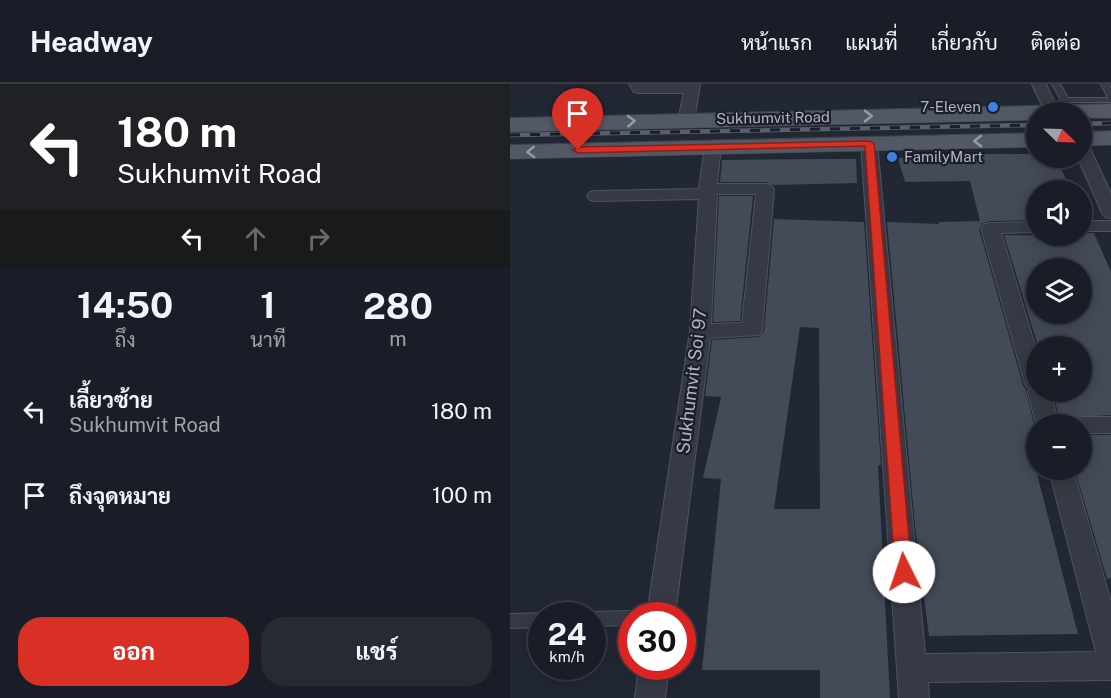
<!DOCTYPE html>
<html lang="th">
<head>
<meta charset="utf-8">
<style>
	:root { --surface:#1a1d27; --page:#272a33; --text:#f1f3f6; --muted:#9fa2a7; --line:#383b44; --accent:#d93025 }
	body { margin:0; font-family:"Public Sans",Sarabun,sans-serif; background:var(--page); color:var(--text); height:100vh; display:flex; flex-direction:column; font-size:22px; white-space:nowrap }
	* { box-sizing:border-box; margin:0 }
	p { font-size:20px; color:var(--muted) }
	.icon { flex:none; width:33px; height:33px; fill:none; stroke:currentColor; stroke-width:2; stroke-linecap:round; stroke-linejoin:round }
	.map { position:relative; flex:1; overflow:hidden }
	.sheet { display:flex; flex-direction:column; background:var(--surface); width:510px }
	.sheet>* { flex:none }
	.hud { background:#202124; color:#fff; overflow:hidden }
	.needle { width:39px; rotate:113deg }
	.buttons { position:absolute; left:516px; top:18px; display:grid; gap:12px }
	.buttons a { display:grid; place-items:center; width:66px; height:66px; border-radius:50%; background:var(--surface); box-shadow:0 3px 15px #0003,0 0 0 2px var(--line); font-size:30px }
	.speed { position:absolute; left:18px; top:518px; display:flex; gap:12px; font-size:30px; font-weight:700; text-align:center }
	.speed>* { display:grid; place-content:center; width:78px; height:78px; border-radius:50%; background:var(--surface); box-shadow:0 3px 15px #0003,0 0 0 2px var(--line); line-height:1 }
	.speed small { font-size:15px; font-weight:400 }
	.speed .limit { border:9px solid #d22; background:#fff; color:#111 }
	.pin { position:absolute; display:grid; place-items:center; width:51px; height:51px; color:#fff; margin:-62px -26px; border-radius:50% 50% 50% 0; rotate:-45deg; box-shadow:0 0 6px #0007 }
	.pin .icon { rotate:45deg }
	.me { position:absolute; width:66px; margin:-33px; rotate:356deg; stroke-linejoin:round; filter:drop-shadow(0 0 4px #0008) }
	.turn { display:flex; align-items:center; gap:21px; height:126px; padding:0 18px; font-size:27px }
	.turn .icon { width:78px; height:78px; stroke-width:2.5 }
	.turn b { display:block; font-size:42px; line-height:51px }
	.lanes { display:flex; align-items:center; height:57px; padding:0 18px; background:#0003; justify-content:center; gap:30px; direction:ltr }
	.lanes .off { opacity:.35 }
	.eta { display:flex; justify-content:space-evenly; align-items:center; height:102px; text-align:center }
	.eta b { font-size:36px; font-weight:700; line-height:42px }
	.action { display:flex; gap:12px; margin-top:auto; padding:12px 18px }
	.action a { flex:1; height:69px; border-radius:24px; background:var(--accent); color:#fff; font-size:24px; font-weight:700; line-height:69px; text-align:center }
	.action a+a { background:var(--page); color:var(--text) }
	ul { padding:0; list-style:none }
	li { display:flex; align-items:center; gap:18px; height:84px; padding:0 18px }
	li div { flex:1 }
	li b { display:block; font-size:22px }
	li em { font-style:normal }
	header { display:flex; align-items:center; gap:36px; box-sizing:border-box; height:84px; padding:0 30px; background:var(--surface); border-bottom:2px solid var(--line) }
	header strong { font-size:28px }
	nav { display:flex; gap:33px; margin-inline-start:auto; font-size:21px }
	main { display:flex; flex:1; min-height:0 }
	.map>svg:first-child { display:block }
	.building { fill:#434a58; fill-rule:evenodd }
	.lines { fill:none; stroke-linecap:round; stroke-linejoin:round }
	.service-casing { stroke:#4f545f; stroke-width:2 }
	.minor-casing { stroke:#4f545f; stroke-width:2 }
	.primary-casing { stroke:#3e434e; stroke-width:1 }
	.service { fill:#353a45; fill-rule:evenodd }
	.minor { fill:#353a45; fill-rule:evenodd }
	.primary { fill:#535865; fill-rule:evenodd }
	.rail-casing { stroke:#595f6d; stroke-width:4.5 }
	.rail { stroke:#1a1f29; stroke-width:3; stroke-dasharray:10; stroke-linecap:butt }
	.oneway { stroke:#989daa }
	.route { fill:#d93025; stroke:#8d1f18; stroke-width:1.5 }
	.shop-dot { fill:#3f7fe0; stroke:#1a1f29; stroke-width:2 }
	.labels { text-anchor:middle; stroke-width:4.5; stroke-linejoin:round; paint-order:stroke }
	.far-poi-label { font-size:15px; fill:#afb4c1; stroke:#1a1f29; text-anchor:end }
	.far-street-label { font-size:15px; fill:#afb4c1; stroke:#1a1f29 }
	.street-label { font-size:18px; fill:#afb4c1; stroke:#1a1f29 }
</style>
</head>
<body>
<header>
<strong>Headway</strong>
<nav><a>หน้าแรก</a><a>แผนที่</a><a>เกี่ยวกับ</a><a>ติดต่อ</a></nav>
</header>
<main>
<section class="sheet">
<div class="hud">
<div class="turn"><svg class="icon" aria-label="left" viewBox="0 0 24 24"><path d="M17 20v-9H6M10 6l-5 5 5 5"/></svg><div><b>180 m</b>Sukhumvit Road</div></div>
<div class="lanes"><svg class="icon" aria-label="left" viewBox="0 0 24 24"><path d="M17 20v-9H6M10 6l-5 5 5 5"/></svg><svg class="icon off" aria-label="ahead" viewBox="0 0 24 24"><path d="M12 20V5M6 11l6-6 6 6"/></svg><svg class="icon off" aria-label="right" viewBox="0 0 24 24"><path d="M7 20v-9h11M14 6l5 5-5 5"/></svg></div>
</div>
<div class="eta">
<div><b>14:50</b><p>ถึง</p></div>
<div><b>1</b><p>นาที</p></div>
<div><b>280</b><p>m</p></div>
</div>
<ul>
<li><svg class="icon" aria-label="left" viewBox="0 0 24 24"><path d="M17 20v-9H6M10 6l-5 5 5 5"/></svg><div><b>เลี้ยวซ้าย</b><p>Sukhumvit Road</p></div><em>180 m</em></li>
<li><svg class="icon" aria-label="arrive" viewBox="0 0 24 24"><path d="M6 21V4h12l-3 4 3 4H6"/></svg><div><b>ถึงจุดหมาย</b></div><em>100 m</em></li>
</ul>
<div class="action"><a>ออก</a><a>แชร์</a></div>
</section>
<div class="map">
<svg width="601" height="614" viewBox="0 0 601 614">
	<rect width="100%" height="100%" fill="#222734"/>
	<g class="building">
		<path d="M 425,70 L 526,70 L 526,74 L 547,74 L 560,106 L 526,106 L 526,136 L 480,137 L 472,139 L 469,145 L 513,301 L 516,306 L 524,341 L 526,342 L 526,386 L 568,550 L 419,552 L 405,441 L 377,138 L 429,140 L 429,138 L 470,137 L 460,97 L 395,98 L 388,74 L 426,73 Z"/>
		<path d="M 315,75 L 346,75 L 347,99 L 264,101 L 255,98 L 210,98 L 212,76 Z"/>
		<path d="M 209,112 L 243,112 L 230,237 L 203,238 Z"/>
		<path d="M 264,135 L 354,138 L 371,381 L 368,381 L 380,614 L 310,614 L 310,586 L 192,586 L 211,395 L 193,394 L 211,313 L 195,312 L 202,256 L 249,253 L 254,247 ZM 290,243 L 309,244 L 310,425 L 264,425 Z"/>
		<path d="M 572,149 L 584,149 L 601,188 L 601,331 L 550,334 L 542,308 L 572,308 L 572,262 L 528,262 L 494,151 L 572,152 ZM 526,184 L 572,184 L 572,230 L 526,230 Z"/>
		<path d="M 572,351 L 601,351 L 601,494 L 597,495 L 565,386 L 572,386 Z"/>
	</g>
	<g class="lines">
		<g class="service-casing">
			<g id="service">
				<path d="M 542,0 L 550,0 L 558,14 L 598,14 L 591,0 L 599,0 L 601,5 L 601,18 L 552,18 Z"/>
				<path d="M 122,527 L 128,531 L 122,531 L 122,541 L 82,542 L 82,531 L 76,531 L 82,528 Z"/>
				<path d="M 32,529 L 37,531 L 32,531 L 32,543 L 0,544 L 0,530 Z"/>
			</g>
		</g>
		<g class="minor-casing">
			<g id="minor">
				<path d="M 119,0 L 190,0 L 184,36 L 176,41 L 168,36 L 174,9 L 129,9 L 124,8 Z"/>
				<path d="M 522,0 L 536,0 L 549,28 L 535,28 Z"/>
				<path d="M 359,54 L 367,59 L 415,570 L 586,568 L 539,386 L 563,386 L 601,518 L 601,596 L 418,598 L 419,614 L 389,614 L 351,59 Z"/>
				<path d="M 203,57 L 211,62 L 207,100 L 255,100 L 261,101 L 264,105 L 252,246 L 249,251 L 200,254 L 165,531 L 137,531 L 180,247 L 189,115 L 86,117 L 80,116 L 77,112 L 80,108 L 86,107 L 189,105 L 195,62 ZM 207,110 L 246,110 L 232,239 L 201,240 Z"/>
				<path d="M 572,59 L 580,64 L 601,110 L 601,134 L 595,133 L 592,129 L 568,74 L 572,74 Z"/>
				<rect x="572" y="137" width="29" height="10"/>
				<path d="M 526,138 L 526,148 L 491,149 L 526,265 L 526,308 L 540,308 L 549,340 L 526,340 L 518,308 L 519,306 L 515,300 L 471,144 L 474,140 L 480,139 Z"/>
				<path d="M 572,333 L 601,333 L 601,349 L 572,349 L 572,340 L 561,340 L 564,335 Z"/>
				<path d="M 129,582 L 159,582 L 155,614 L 125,614 Z"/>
			</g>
		</g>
		<g class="primary-casing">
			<g id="primary">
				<path d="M 601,20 L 601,34 L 572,34 L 572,28 L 526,28 L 526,36 L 0,48 L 0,34 Z"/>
				<path d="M 601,47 L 601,61 L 572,62 L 572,48 Z"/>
				<path d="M 526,49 L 526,63 L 0,75 L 0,61 Z"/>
			</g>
		</g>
		<use href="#service" class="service"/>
		<use href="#minor" class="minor"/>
		<use href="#primary" class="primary"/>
		<g class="rail-casing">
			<g id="rail">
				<path d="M 572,40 L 601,39"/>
				<path d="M 0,51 L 526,41"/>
			</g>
		</g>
		<use href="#rail" class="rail"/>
	</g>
	<defs><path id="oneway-chevron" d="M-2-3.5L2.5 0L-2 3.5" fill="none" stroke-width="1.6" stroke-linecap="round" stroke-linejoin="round" transform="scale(1.5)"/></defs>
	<g class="oneway">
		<use href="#oneway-chevron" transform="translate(358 32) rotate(-1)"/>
		<use href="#oneway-chevron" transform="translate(121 37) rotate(-2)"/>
		<use href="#oneway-chevron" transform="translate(468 57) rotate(179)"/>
		<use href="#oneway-chevron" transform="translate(21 68) rotate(178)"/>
	</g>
	<path class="route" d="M 359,57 L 364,59 L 402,488 L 399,493 L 394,495 L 388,493 L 385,488 L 355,62 L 68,69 L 63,66 L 68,63 Z"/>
	<g class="shop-dot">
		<circle cx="483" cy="23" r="6"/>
		<circle cx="382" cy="73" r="6"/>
	</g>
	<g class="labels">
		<g class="far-poi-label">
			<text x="471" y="28">7-Eleven</text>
			<text x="394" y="78" text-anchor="start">FamilyMart</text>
		</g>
		<g class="far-street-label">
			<text transform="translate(263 34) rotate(-1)" y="5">Sukhumvit Road</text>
		</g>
		<g class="street-label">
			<text transform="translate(182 297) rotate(-83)" y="6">Sukhumvit Soi 97</text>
		</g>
	</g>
</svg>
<div class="buttons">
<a><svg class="needle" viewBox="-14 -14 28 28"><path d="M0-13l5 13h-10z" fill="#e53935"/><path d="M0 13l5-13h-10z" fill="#9fa2a7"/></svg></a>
<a><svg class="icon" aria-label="sound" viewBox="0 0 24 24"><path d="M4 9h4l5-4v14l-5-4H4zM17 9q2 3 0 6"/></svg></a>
<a><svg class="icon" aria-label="layers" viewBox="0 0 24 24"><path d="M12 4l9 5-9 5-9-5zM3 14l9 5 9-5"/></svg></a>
<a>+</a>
<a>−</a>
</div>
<div class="speed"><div>24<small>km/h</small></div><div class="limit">30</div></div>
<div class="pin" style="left:68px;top:66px;background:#d93025"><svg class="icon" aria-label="arrive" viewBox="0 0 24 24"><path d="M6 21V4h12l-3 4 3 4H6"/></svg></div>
<svg class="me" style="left:394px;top:488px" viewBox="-20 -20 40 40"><circle r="19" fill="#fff"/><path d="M0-13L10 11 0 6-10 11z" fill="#d93025"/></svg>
</div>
</main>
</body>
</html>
